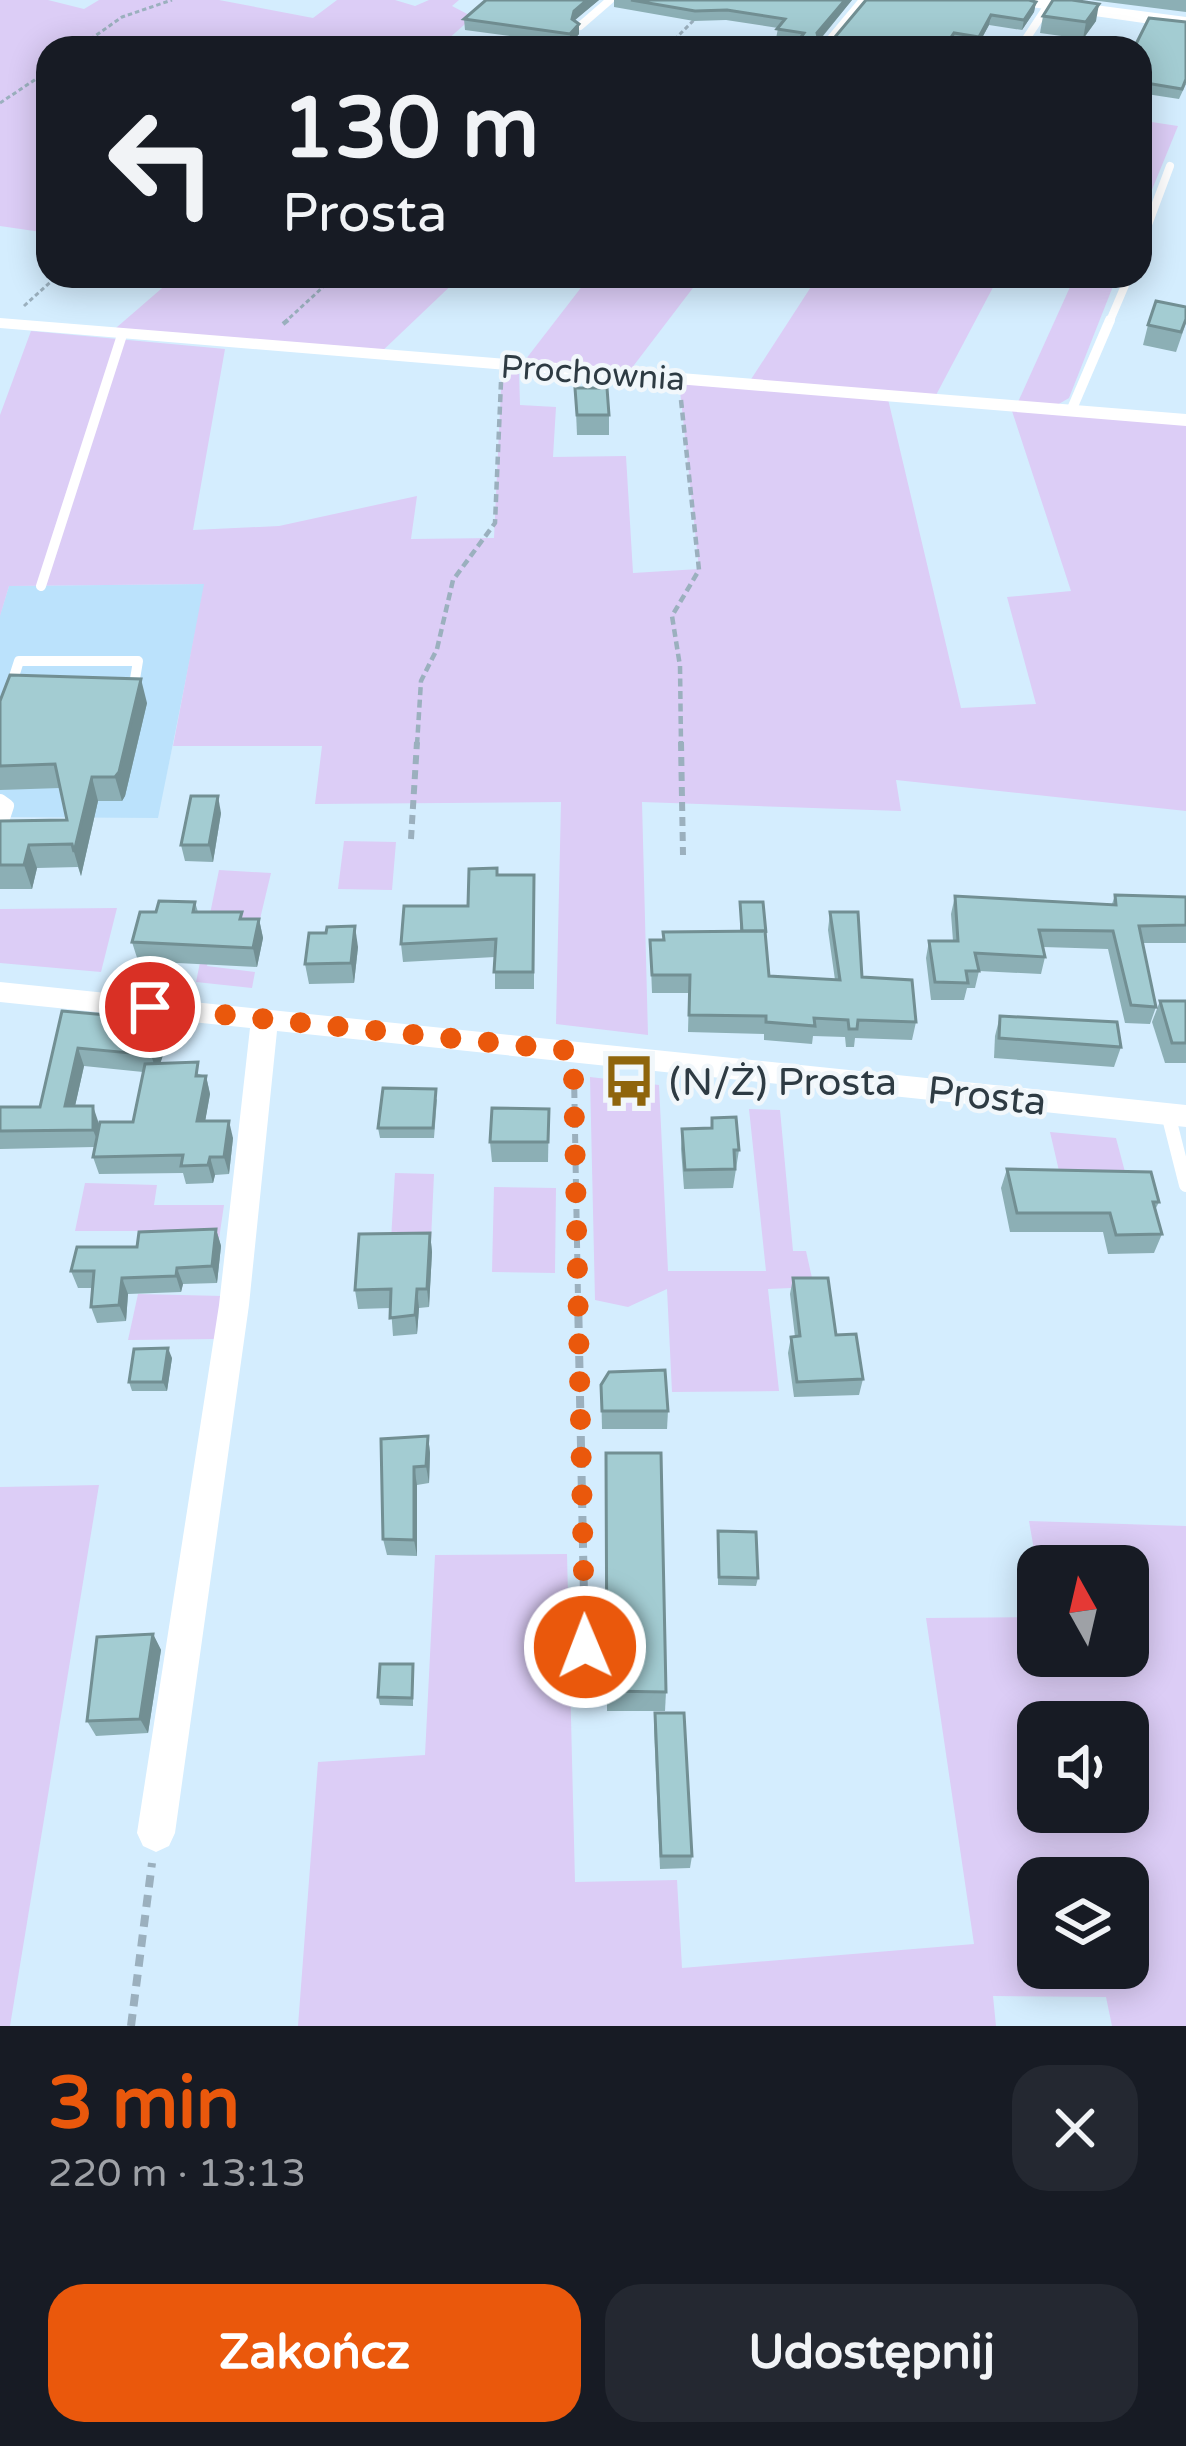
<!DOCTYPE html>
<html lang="pl">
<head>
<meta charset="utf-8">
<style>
	:root { --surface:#171b24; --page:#242831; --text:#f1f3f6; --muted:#9ea1a6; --accent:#ea580c }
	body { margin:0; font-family:"Varela Round",sans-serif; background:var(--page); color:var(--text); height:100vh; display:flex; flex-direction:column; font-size:45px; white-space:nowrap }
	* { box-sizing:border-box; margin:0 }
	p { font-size:39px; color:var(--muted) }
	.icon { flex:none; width:66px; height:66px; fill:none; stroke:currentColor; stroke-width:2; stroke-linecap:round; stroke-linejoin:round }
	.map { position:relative; height:2026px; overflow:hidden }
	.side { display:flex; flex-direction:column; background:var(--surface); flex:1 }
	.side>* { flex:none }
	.guide { position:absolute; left:36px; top:36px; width:1116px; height:252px; border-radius:36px; box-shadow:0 6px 30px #0003; background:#171b24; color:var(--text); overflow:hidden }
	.needle { width:78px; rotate:352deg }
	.controls { position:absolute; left:1017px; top:1545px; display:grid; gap:24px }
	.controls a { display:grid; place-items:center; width:132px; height:132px; border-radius:24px; background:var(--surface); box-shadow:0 6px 30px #0003; font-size:60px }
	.pin { position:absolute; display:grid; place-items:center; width:102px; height:102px; color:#fff; margin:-51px; border:6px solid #fff; border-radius:50%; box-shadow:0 3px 12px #0007 }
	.me { position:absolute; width:132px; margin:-66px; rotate:359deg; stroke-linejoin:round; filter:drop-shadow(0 0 9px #0008) }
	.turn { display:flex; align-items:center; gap:42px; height:252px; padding:0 48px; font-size:54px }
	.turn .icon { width:156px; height:156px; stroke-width:2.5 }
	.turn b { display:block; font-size:84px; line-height:102px }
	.round { display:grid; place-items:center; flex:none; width:126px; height:126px; border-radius:36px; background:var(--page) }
	.head { display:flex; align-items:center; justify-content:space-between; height:204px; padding:0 48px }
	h1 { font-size:72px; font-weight:800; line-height:90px; color:var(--accent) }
	.primary-button { display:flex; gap:24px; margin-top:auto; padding:24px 48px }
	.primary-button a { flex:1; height:138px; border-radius:36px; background:var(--accent); color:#fff; font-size:48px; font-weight:800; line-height:138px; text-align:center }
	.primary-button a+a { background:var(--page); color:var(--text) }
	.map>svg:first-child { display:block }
	.built { fill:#bbe2fc }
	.green { fill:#dccdf6; fill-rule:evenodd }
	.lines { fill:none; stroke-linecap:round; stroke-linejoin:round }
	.path-far3 { stroke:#9bb0be; stroke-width:3; stroke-dasharray:4.5 3; stroke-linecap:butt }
	.path-far2 { stroke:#9bb0be; stroke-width:4.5; stroke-dasharray:8 4.5; stroke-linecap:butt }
	.path-far1 { stroke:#9bb0be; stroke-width:6; stroke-dasharray:9 6; stroke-linecap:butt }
	.path { stroke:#9bb0be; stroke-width:8; stroke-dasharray:12 8; stroke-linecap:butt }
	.lane-far2 { stroke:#fff; stroke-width:8 }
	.lane-far1 { stroke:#fff; stroke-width:10 }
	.lane { stroke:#fff; stroke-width:14 }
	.street { fill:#fff; fill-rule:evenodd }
	.secondary { fill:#fff; fill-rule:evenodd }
	.wall { fill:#8cafb5; fill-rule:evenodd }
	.shaded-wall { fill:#728f93 }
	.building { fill:#a3ccd2; stroke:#728f93; stroke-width:3 }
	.route { stroke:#ea580c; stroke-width:21; stroke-dasharray:0 37.8 }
	.labels { text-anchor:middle; stroke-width:9; stroke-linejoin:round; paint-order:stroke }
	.far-street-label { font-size:33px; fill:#2e3b43; stroke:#f1f7fb }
	.poi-label { font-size:39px; fill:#2e3b43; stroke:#f1f7fb; text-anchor:start }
	.street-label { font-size:39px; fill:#2e3b43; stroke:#f1f7fb }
</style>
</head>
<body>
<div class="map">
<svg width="1186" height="2026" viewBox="0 0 1186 2026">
	<rect width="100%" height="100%" fill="#d4edfe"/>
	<path class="built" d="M 205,584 L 158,818 L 0,817 L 0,615 L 9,586 Z"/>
	<g class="green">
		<path d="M 0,0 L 48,0 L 84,9 L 99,0 L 219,0 L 313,18 L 337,0 L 395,0 L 415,6 L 429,0 L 459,0 L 452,6 L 473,17 L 438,48 L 48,48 L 48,233 L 0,226 Z"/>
		<path d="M 1145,121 L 1178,126 L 1140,219 L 1140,132 Z"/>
		<path d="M 176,276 L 461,276 L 377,356 L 109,334 Z"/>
		<path d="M 590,276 L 702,276 L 628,373 L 519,368 Z"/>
		<path d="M 818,276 L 999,276 L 935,397 L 748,384 Z"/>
		<path d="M 1075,276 L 1117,276 L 1069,398 L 1057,405 L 1018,402 Z"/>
		<path d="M 31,331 L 225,349 L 193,530 L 279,526 L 417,496 L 411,539 L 494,538 L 502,368 L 519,370 L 520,405 L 556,407 L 553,457 L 626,456 L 633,573 L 699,569 L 679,381 L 888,399 L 961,708 L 1036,704 L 1007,597 L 1071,591 L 1011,408 L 1186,424 L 1186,811 L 896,780 L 901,811 L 642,802 L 648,1035 L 556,1024 L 561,802 L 315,804 L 322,746 L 173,746 L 204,584 L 9,586 L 0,616 L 0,415 Z"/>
		<path d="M 344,841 L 396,842 L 392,890 L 338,889 Z"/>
		<path d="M 219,870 L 271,873 L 260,919 L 217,920 L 207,966 L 255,972 L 252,988 L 196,982 Z"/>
		<path d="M 117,908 L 101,972 L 0,963 L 0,909 Z"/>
		<path d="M 590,1077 L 659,1085 L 668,1271 L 766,1271 L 749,1109 L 780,1110 L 793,1251 L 806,1251 L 814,1287 L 768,1289 L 779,1391 L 672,1392 L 667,1289 L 628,1307 L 595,1300 Z"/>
		<path d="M 1050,1132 L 1116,1138 L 1125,1172 L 1059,1171 Z"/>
		<path d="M 395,1173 L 434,1174 L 431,1240 L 391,1240 Z"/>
		<path d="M 85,1183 L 157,1185 L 154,1205 L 224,1205 L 219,1239 L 147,1231 L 75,1231 Z"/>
		<path d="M 494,1187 L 556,1188 L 555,1273 L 492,1272 Z"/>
		<path d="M 138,1294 L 223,1296 L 216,1339 L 128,1340 Z"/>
		<path d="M 99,1485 L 10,2026 L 0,2026 L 0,1487 Z"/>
		<path d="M 1029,1521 L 1186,1526 L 1186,2026 L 1112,2026 L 1106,1997 L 993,1996 L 996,2026 L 298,2026 L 318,1762 L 425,1755 L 435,1555 L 567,1554 L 575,1882 L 677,1880 L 682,1968 L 974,1944 L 926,1618 L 1038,1617 L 1038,1656 L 1128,1656 L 1128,1566 L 1038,1566 L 1038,1573 ZM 1038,1722 L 1128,1722 L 1128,1812 L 1038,1812 ZM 1038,1878 L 1128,1878 L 1128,1968 L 1038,1968 Z"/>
	</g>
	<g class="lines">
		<g class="path-far3">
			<path d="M 669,45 L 696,18"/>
			<path d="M 78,48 L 122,17 L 172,0"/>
			<path d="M 0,103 L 48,71"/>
			<path d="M 24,306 L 57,276"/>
			<path d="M 284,323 L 335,276"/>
		</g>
		<g class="path-far2">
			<path d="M 283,324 L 288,320"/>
			<path d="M 681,400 L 699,570 L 672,616 L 680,666 L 681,745"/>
			<path d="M 417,745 L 421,681 L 437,649 L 453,580 L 495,523 L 501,382"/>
		</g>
		<g class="path-far1">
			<path d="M 681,742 L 683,855"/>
			<path d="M 411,839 L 417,742"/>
			<path d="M 574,1074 L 578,1299"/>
		</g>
		<g class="path">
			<path d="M 578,1296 L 585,1647"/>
			<path d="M 131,2026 L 152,1863"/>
		</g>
		<g class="lane-far2">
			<path d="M 580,26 L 610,0"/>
			<path d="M 823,48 L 863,0"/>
			<path d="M 1020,48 L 1049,4"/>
			<path d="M 1140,246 L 1170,166"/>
			<path d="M 1109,323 L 1129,276"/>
		</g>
		<g class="lane-far1">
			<path d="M 1071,411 L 1110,320"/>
			<path d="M 41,586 L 122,335"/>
			<path d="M 0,720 L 19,661 L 138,661 L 134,685 L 123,685"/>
		</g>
		<g class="lane">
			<path d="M 0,801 L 7,806 L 0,827"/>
			<path d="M 1168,1114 L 1186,1185"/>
		</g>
		<g class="street">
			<path d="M 0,318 L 1186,414 L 1186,426 L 0,328 Z"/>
			<path d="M 0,982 L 1186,1105 L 1186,1127 L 277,1031 L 249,1305 L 175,1833 L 169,1846 L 156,1852 L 143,1846 L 137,1833 L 219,1305 L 250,1028 L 0,1002 Z"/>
		</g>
		<path class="secondary" d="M 1008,0 L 1057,0 L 1186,17 L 1186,29 L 1017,5 Z"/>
	</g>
	<g class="wall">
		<path d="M 486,0 L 599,0 L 574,20 L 579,24 L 579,34 L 570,44 L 465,30 L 464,19 Z"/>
		<path d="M 614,0 L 852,0 L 819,41 L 820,45 L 1036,2 L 1034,12 L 1022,30 L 989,25 L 977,47 L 952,43 L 949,48 L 796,48 L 797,42 L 776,39 L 778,28 L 726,20 L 694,21 L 614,7 Z"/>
		<path d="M 1091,0 L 1186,0 L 1186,12 Z"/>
		<path d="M 1043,16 L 1096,21 L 1083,39 L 1040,33 Z"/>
		<path d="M 1140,48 L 1186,84 L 1179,99 L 1140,93 Z"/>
		<path d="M 1186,323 L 1176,352 L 1143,345 L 1148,325 Z"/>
		<path d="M 575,388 L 609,415 L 609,435 L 577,435 Z"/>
		<path d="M 0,701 L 147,703 L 125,796 L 122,801 L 98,801 L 81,876 L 78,867 L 37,868 L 32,889 L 0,889 L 0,821 L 67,820 L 60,788 L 0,790 Z"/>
		<path d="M 221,813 L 213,862 L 185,861 L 181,845 Z"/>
		<path d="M 497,875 L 534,875 L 534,989 L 495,989 L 495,957 L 403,962 L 401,944 L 468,906 Z"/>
		<path d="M 1115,895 L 1186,897 L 1186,943 L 1142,943 L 1156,1007 L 1150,1024 L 1125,1023 L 1108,949 L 1043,947 L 1045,957 L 1041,974 L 979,971 L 975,988 L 967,988 L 964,1000 L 931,1000 L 926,958 L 929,941 L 953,941 L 951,914 L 955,896 L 1112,904 Z"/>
		<path d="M 195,902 L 198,912 L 243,919 L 259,919 L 263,938 L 257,967 L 138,961 L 132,942 L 156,912 Z"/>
		<path d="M 740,902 L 766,933 L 769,976 L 835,980 L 828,930 L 830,912 L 862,977 L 916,1022 L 912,1040 L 855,1038 L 854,1047 L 846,1047 L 845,1037 L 813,1036 L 812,1044 L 764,1040 L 764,1034 L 688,1032 L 689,993 L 652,993 L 650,940 L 740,932 Z"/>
		<path d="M 358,947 L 354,983 L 309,984 L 305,964 Z"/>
		<path d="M 1160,1001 L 1186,1001 L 1186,1063 L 1165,1063 L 1152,1022 Z"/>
		<path d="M 62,1011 L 163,1020 L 169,1038 L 160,1063 L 206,1076 L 210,1094 L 205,1121 L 233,1138 L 229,1174 L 215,1175 L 213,1183 L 186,1184 L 183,1173 L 99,1174 L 93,1157 L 94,1147 L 0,1149 L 0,1107 L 40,1107 ZM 84,1066 L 143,1072 L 133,1122 L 99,1126 L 75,1106 Z"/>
		<path d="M 1000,1016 L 1121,1047 L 1114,1067 L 994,1058 L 995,1036 Z"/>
		<path d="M 437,1099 L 434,1138 L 380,1138 L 378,1128 Z"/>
		<path d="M 549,1109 L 548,1162 L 492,1162 L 490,1142 Z"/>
		<path d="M 712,1118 L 739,1150 L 733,1188 L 684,1189 L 681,1149 L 682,1129 L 711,1128 Z"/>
		<path d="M 1007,1169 L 1159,1202 L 1155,1210 L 1162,1234 L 1154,1253 L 1108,1254 L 1103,1232 L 1010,1232 L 1001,1188 Z"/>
		<path d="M 216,1229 L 221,1246 L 217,1283 L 183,1284 L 181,1292 L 128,1294 L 126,1321 L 97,1323 L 91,1307 L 93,1288 L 78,1288 L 71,1271 L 137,1247 Z"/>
		<path d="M 430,1233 L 432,1252 L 429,1307 L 419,1308 L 417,1334 L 393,1336 L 391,1308 L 358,1309 L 355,1290 Z"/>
		<path d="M 793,1278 L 836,1335 L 863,1379 L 859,1395 L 794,1397 L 788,1353 L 791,1337 L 795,1337 L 790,1294 Z"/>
		<path d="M 172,1358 L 167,1391 L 132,1391 L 129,1382 Z"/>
		<path d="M 601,1385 L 668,1411 L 667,1429 L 602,1429 Z"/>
		<path d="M 428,1436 L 430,1453 L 429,1483 L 417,1485 L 417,1556 L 387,1555 L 383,1539 Z"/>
		<path d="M 606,1453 L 666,1692 L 665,1711 L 607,1711 Z"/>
		<path d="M 718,1531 L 758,1578 L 756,1586 L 718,1585 Z"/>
		<path d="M 153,1634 L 161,1650 L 148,1733 L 96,1736 L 87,1721 Z"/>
		<path d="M 413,1664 L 413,1706 L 380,1705 L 378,1697 Z"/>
		<path d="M 655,1713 L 692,1856 L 690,1868 L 660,1869 L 654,1728 Z"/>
	</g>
	<g class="shaded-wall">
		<path d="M 587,0 L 599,0 L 574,21 L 572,29 L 574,11 Z"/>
		<path d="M 845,0 L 852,0 L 816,44 L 817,33 Z"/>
		<path d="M 1036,2 L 1034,12 L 1022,30 L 1024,20 Z"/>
		<path d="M 1099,4 L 1096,21 L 1083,39 L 1086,22 Z"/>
		<path d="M 991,15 L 989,25 L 977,47 L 979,37 Z"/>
		<path d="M 579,24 L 579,34 L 570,44 L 570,34 Z"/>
		<path d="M 141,679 L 147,703 L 125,796 L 122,801 L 115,777 Z"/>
		<path d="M 92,777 L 98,801 L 81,876 L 74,852 Z"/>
		<path d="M 218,796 L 221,813 L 213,862 L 209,845 Z"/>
		<path d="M 29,845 L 37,868 L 32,889 L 24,865 Z"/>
		<path d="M 259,919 L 263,938 L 257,967 L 253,948 Z"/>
		<path d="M 355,926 L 358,947 L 354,983 L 351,963 Z"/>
		<path d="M 163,1020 L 169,1038 L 157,1073 L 151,1055 Z"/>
		<path d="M 78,1048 L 84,1066 L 71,1124 L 65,1106 Z"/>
		<path d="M 206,1076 L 210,1094 L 202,1139 L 197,1121 Z"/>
		<path d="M 93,1106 L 99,1124 L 100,1147 L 93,1130 Z"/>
		<path d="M 229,1121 L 233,1138 L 229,1174 L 224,1157 Z"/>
		<path d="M 210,1157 L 215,1175 L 213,1183 L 208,1165 Z"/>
		<path d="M 216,1229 L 221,1246 L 217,1283 L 212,1266 Z"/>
		<path d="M 430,1233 L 432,1252 L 429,1307 L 427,1289 Z"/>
		<path d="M 177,1268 L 183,1284 L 181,1292 L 176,1276 Z"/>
		<path d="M 122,1278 L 128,1294 L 126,1321 L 119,1305 Z"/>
		<path d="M 417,1289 L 419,1308 L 417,1334 L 415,1315 Z"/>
		<path d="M 168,1348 L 172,1358 L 167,1391 L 163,1382 Z"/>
		<path d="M 428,1436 L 430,1453 L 429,1483 L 426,1466 Z"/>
		<path d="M 414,1467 L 417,1485 L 417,1556 L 414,1540 Z"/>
		<path d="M 153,1634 L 161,1650 L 148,1733 L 140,1719 Z"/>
	</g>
	<g class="building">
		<path d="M 486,0 L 587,0 L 574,11 L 572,19 L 579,24 L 570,34 L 464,19 Z"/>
		<path d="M 631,0 L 845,0 L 817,33 L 820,45 L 830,43 L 866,0 L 1029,0 L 1036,2 L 1024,20 L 991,15 L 979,37 L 954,33 L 944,48 L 925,45 L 923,48 L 821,48 L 796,44 L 804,33 L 777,29 L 785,19 L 727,10 L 695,11 Z"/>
		<path d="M 1053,0 L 1072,0 L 1099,4 L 1086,22 L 1043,16 Z"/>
		<path d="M 1149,18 L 1186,22 L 1186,79 L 1182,89 L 1140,82 L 1140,48 L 1134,48 Z"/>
		<path d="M 1156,301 L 1186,307 L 1186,319 L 1181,332 L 1148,325 Z"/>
		<path d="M 575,388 L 607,388 L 609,415 L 577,415 Z"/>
		<path d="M 10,675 L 141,679 L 119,772 L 115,777 L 92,777 L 74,852 L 72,844 L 29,845 L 24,865 L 0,865 L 0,821 L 67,820 L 55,764 L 0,766 L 0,701 Z"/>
		<path d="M 191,796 L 218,796 L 209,845 L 181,845 Z"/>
		<path d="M 497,868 L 497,875 L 534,875 L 533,972 L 494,972 L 496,939 L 401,944 L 404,906 L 468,906 L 469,869 Z"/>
		<path d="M 1115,895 L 1186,897 L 1186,925 L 1139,926 L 1156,1007 L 1131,1005 L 1113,931 L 1039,930 L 1045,957 L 975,953 L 979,971 L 966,971 L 968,983 L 935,982 L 929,941 L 958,941 L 955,896 L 1116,905 Z"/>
		<path d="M 159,901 L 195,902 L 193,912 L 242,912 L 240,919 L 259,919 L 253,948 L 132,942 L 140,912 L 156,912 Z"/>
		<path d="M 740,902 L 763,902 L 766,933 L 765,931 L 742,931 Z"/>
		<path d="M 830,912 L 858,912 L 862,977 L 912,980 L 916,1022 L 858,1020 L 857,1029 L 849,1029 L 848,1020 L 814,1018 L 815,1026 L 766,1022 L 766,1016 L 689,1015 L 690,975 L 652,975 L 650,940 L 664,940 L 663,932 L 765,931 L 769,976 L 840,980 Z"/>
		<path d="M 355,926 L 351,963 L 305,964 L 309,933 L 326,933 L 327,927 Z"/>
		<path d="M 1160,1001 L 1186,1001 L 1186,1043 L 1172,1043 Z"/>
		<path d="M 62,1011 L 163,1020 L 151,1055 L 78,1048 L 65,1106 L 93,1106 L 93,1130 L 0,1131 L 0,1107 L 40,1107 Z"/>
		<path d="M 1000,1016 L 1117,1022 L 1121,1047 L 999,1038 Z"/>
		<path d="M 198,1062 L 196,1076 L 206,1076 L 197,1121 L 229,1121 L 224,1157 L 210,1157 L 208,1165 L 181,1166 L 183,1155 L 93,1157 L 100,1122 L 133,1122 L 145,1064 Z"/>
		<path d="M 383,1088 L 436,1089 L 433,1128 L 378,1128 Z"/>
		<path d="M 492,1108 L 549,1109 L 548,1142 L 490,1142 Z"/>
		<path d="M 736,1117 L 739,1150 L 734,1150 L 735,1169 L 685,1170 L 682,1129 L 712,1128 L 712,1118 Z"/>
		<path d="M 1007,1169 L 1151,1172 L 1159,1202 L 1153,1202 L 1162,1234 L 1116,1235 L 1110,1213 L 1017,1213 Z"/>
		<path d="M 216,1229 L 212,1266 L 177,1268 L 176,1276 L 122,1278 L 119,1305 L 91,1307 L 94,1271 L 71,1271 L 77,1247 L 137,1247 L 139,1232 Z"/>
		<path d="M 430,1233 L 427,1289 L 417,1289 L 415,1315 L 390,1318 L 391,1289 L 355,1290 L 359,1234 Z"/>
		<path d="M 793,1278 L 828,1278 L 836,1335 L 856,1334 L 863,1379 L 797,1382 L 791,1337 L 800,1336 Z"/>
		<path d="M 168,1348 L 163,1382 L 129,1382 L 134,1349 Z"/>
		<path d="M 665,1370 L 668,1411 L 602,1411 L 601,1385 L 609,1372 Z"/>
		<path d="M 428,1436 L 426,1466 L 414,1467 L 414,1540 L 383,1539 L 381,1439 Z"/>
		<path d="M 606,1453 L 661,1453 L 666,1692 L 607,1691 Z"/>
		<path d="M 718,1531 L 756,1532 L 758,1578 L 719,1577 Z"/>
		<path d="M 153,1634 L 140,1719 L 87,1721 L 97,1637 Z"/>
		<path d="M 380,1664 L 413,1664 L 412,1698 L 378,1697 Z"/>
		<path d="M 655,1713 L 684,1713 L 692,1856 L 661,1856 Z"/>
	</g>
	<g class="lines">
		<path class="route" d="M 150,1007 L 573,1051 L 585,1647"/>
	</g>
	<defs>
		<g id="bus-bare" transform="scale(4.14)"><path d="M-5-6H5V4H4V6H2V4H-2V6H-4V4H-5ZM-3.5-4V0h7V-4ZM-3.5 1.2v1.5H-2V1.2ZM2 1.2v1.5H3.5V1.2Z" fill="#8f650c" stroke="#f1f7fb" stroke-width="2.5" paint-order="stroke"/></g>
	</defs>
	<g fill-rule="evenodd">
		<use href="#bus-bare" x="629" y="1081"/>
	</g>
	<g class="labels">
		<g class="far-street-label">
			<text transform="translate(593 372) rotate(4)" y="12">Prochownia</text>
		</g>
		<g class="poi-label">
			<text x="669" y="1095">(N/Ż) Prosta</text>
		</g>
		<g class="street-label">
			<text transform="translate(987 1095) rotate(6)" y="14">Prosta</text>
		</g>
	</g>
</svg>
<div class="controls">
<a><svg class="needle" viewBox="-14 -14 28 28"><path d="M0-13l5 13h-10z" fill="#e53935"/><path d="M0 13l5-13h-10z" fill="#9ea1a6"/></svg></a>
<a><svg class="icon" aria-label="sound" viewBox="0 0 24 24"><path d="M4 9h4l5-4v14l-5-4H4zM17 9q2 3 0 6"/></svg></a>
<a><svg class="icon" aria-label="layers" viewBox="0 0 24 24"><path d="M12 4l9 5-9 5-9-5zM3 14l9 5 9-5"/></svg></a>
</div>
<div class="pin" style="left:150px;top:1007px;background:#d93025"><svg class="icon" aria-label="arrive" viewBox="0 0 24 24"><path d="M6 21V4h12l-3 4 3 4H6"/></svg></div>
<svg class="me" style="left:585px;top:1647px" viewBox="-20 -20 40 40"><circle r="17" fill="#ea580c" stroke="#fff" stroke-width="3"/><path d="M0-11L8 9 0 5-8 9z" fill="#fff"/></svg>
<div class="guide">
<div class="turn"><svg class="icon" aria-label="left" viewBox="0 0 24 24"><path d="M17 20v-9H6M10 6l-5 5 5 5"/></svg><div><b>130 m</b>Prosta</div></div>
</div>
</div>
<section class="side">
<div class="head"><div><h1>3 min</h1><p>220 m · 13:13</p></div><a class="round"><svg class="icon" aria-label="close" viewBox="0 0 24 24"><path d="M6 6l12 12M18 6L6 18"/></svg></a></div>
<div class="primary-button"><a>Zakończ</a><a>Udostępnij</a></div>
</section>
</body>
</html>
